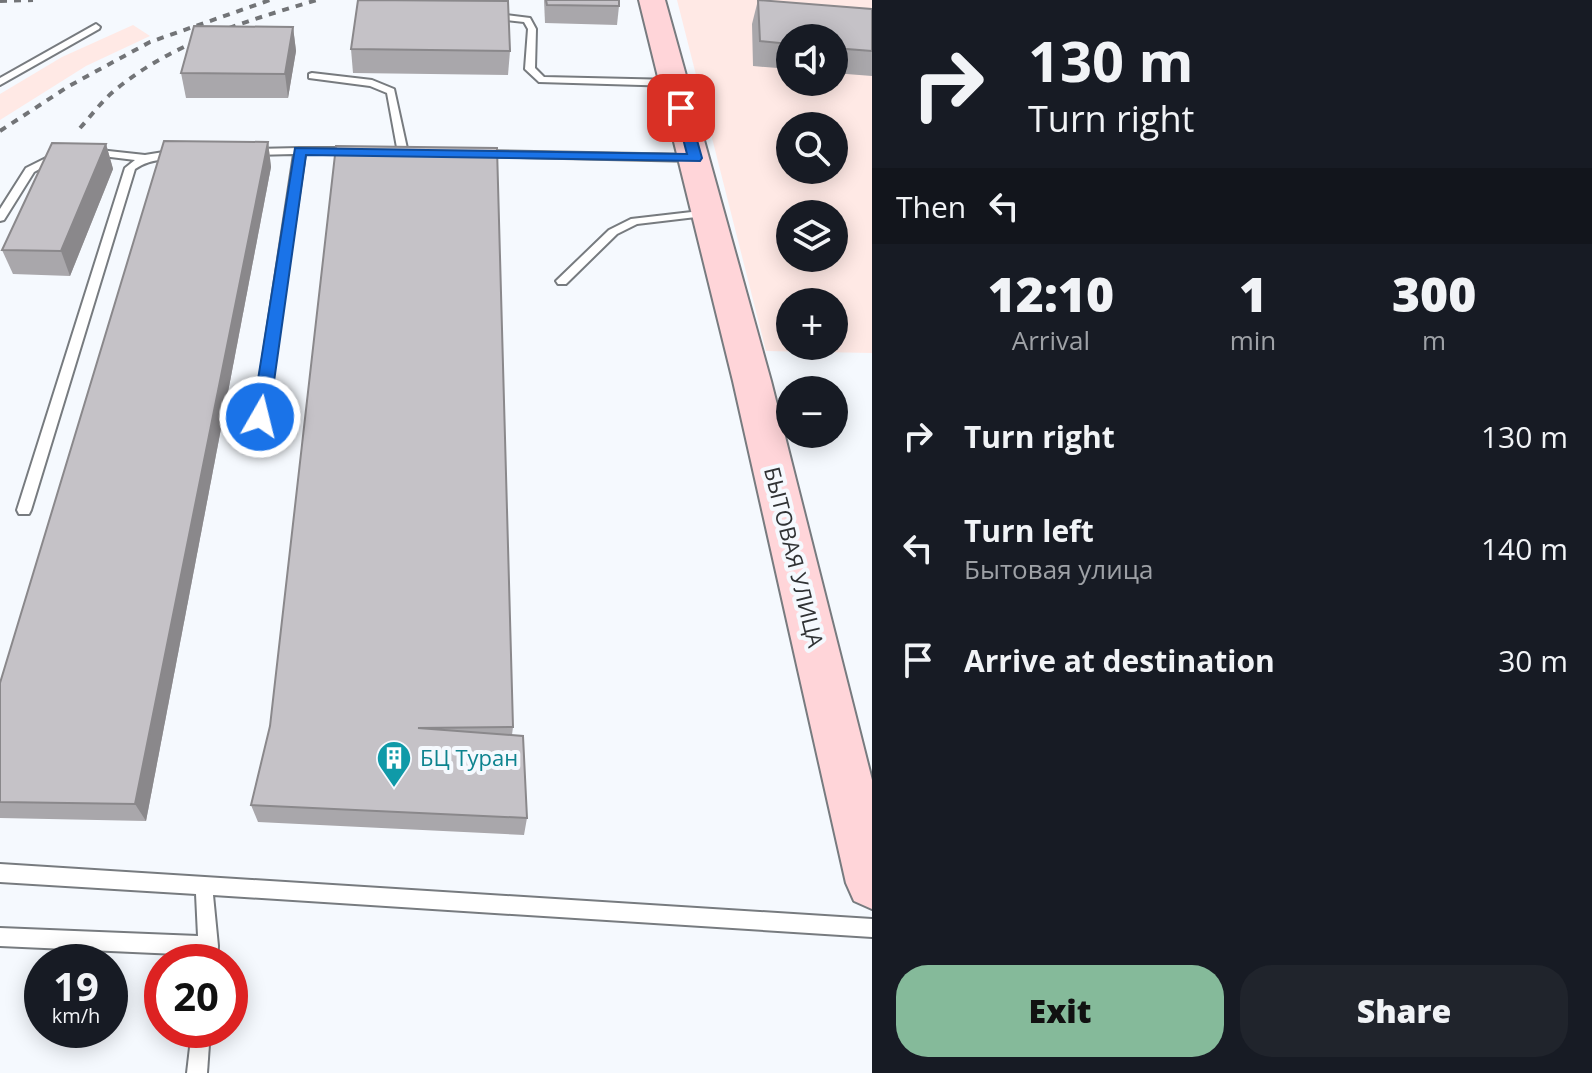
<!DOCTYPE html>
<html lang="en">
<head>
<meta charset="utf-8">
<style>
	:root { --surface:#171b24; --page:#20242c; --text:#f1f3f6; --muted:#9ea1a6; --accent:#85ba9a }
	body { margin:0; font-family:"Open Sans",sans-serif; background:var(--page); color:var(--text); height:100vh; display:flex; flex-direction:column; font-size:30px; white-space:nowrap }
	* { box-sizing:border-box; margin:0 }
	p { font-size:26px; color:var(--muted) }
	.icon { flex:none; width:44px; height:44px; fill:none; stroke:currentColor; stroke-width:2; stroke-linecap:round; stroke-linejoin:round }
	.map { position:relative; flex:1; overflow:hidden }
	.panel { display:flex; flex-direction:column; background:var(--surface); width:720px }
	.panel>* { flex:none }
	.hud { background:#171b24; color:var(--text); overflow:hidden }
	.buttons { position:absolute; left:776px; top:24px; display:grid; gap:16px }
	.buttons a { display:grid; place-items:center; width:72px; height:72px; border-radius:50%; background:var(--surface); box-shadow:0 4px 20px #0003; font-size:40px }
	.speed { position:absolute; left:24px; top:944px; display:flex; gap:16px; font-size:40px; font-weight:700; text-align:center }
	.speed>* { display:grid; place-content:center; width:104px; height:104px; border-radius:50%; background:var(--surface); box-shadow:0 4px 20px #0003; line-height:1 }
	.speed small { font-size:20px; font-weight:400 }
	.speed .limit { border:12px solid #d22; background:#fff; color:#111 }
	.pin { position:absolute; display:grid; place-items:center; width:68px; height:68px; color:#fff; margin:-34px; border-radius:16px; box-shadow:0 4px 12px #0006 }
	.me { position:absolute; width:88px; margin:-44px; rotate:8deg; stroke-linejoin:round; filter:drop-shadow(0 0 6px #0008) }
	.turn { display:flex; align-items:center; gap:28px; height:168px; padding:0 24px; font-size:36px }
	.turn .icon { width:104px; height:104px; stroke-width:2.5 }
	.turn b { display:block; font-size:56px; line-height:68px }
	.then { display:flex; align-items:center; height:76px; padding:0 24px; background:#0003; gap:16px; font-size:30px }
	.eta { display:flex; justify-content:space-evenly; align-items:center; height:136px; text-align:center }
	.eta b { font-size:48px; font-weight:800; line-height:56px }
	.action { display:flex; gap:16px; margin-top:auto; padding:16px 24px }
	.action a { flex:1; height:92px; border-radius:32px; background:var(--accent); color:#111; font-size:32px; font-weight:800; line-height:92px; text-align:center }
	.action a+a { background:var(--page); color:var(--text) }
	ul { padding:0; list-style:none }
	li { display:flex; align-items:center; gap:24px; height:112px; padding:0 24px }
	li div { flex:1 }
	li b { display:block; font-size:30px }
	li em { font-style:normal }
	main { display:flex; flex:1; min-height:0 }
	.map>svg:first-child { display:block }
	.industrial { fill:#ffe9e5; fill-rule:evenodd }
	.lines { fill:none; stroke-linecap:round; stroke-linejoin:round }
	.service-casing { stroke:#777b7f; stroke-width:4 }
	.secondary-casing { stroke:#777b7f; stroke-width:4 }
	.service { fill:#fff; fill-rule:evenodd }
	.secondary { fill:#ffd5d9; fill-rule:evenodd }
	.rail { stroke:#727477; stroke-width:4; stroke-dasharray:7 7; stroke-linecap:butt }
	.wall { fill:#a9a7ab }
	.shaded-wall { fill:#8a888b }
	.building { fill:#c5c2c7; stroke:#8a888b; stroke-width:2 }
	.route { fill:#1a73e8; stroke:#114b97; stroke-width:2 }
	.labels { text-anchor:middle; stroke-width:8; stroke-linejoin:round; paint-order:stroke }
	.street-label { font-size:22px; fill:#303234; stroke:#f5f9fe }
	.culture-label { font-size:22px; fill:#0d838f; stroke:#f5f9fe; text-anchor:start }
</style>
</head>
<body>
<main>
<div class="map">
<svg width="872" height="1073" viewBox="0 0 872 1073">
	<rect width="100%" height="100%" fill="#f5f9fe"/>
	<g class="industrial">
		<path d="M 677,0 L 872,0 L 872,353 L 766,351 ZM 790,38 L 834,38 L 834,82 L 790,82 ZM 790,126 L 834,126 L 834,170 L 790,170 ZM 790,214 L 834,214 L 834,258 L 790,258 ZM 790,302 L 834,302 L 834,346 L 790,346 Z"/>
		<path d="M 133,25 L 150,36 L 86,66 L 0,120 L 0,94 L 62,57 Z"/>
	</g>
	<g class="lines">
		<g class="service-casing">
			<g id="service">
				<path d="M 491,13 L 530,18 L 536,29 L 535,68 L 544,77 L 675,80 L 680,83 L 675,86 L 539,82 L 525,69 L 528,29 L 524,22 L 488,18 L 487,16 Z"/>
				<path d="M 96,24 L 100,27 L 99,29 L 0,85 L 0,78 Z"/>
				<path d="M 312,73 L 372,80 L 394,89 L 408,153 L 407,155 L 398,153 L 387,93 L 370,86 L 309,78 L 309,74 Z"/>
				<path d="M 300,148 L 351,148 L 356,151 L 351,154 L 305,154 L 266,417 L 260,422 L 254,417 L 294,154 L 252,155 L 247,152 L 252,149 Z"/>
				<path d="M 90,149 L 145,155 L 176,150 L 181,153 C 165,162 153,157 135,169 L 31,510 L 29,514 L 19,514 L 17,510 L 125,168 L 135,160 L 86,154 L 86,150 Z"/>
				<path d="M 480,151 L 695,155 L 700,158 L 695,161 L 476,156 L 475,154 Z"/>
				<path d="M 58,152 L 63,155 L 62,157 L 34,172 L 4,220 L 0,221 L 0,209 L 26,168 Z"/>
				<path d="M 709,210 L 714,213 L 713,215 L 637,224 L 617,234 L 566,284 L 558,284 L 556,281 L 609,230 L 631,219 Z"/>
				<path d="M 0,864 L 872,919 L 872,937 L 213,895 L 218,946 L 217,962 L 199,962 L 199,955 L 0,946 L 0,928 L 198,936 L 196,894 L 0,882 Z"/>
				<path d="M 192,1030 L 210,1030 L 207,1073 L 187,1073 Z"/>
			</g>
		</g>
		<g class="secondary-casing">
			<path id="secondary" d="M 639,0 L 665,0 L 771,381 L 872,780 L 872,909 L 854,901 L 846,883 L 733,381 Z"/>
		</g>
		<use href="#service" class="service"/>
		<use href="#secondary" class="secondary"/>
		<g class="rail">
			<path d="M 0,1 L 33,0"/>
			<path d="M 80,128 C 91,116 101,102 114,91 C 171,43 246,21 317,0"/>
			<path d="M 0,131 L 69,86 L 150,42 L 270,0"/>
		</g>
	</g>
	<g class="wall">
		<path d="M 544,0 L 619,0 L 619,6 L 617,25 L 545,23 Z"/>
		<path d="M 758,0 L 872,9 L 872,76 L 834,73 L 834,38 L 790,38 L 790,69 L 753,66 L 752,24 Z"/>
		<path d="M 293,27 L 296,51 L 288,98 L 186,98 L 181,73 Z"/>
		<path d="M 351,49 L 510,51 L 508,75 L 353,73 Z"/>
		<path d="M 268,142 L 271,167 L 146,821 L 0,818 L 0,683 Z"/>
		<path d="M 106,144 L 113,169 L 70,276 L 13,274 L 2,250 Z"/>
		<path d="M 270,726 L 513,727 L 512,735 L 527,818 L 524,835 L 258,822 L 251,805 Z"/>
	</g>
	<g class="shaded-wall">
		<path d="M 293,27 L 296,51 L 288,98 L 285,74 Z"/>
		<path d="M 268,142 L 271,167 L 146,821 L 135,804 Z"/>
		<path d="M 106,144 L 113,169 L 70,276 L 61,251 Z"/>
	</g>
	<g class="building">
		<path d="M 358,0 L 508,1 L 510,51 L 351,49 Z"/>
		<path d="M 546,0 L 619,0 L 619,6 L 547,5 Z"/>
		<path d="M 758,0 L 872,9 L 872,51 L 834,48 L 834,38 L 790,38 L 790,44 L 760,41 Z"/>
		<path d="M 194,26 L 293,27 L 285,74 L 181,73 Z"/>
		<path d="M 164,141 L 268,142 L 135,804 L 0,802 L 0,683 Z"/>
		<path d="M 52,143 L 106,144 L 61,251 L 2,250 Z"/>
		<path d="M 336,146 L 497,148 L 513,727 L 418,728 L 523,736 L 527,818 L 251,805 L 270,726 Z"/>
	</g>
	<path class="route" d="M 681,104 L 688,108 L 702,158 L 700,161 L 306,155 L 269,417 L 260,423 L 255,421 L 252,417 L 295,148 L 687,154 L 675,108 Z"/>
	<defs>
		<g id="building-pin" transform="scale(1.8)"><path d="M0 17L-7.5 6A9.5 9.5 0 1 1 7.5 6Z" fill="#0f9aa8" stroke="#f5f9fe"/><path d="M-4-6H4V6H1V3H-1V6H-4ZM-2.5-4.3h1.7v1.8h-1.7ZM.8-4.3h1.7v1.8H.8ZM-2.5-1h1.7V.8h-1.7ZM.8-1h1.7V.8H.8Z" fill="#fff"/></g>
	</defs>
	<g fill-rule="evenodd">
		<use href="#building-pin" x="394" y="758"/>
	</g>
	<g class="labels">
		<g class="street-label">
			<text transform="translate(794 557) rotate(76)" y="8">БЫТОВАЯ УЛИЦА</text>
		</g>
		<g class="culture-label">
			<text x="420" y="766">БЦ Туран</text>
		</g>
	</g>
</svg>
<div class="buttons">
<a><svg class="icon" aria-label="sound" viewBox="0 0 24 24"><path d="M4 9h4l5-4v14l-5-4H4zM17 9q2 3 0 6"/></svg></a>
<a><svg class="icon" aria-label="search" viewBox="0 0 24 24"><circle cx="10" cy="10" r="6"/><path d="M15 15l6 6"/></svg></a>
<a><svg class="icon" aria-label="layers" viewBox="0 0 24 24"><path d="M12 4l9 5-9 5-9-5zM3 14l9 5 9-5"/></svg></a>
<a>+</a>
<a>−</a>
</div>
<div class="speed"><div>19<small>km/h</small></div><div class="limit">20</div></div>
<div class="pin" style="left:681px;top:108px;background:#d93025"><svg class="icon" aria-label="arrive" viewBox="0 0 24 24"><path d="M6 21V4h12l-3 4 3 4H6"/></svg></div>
<svg class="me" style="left:260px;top:417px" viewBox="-20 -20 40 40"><circle r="17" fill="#1a73e8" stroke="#fff" stroke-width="3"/><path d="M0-11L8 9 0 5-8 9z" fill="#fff"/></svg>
</div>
<section class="panel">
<div class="hud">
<div class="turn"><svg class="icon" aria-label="right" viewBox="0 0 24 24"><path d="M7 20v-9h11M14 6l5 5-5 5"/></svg><div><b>130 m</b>Turn right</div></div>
<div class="then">Then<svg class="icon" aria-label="left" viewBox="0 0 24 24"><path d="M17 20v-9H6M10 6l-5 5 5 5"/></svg></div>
</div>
<div class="eta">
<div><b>12:10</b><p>Arrival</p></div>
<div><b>1</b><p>min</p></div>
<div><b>300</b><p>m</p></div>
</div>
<ul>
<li><svg class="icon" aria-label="right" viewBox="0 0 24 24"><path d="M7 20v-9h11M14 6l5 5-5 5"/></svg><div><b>Turn right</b></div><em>130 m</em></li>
<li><svg class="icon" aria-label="left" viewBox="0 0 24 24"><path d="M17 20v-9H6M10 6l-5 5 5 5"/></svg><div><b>Turn left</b><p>Бытовая улица</p></div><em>140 m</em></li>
<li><svg class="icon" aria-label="arrive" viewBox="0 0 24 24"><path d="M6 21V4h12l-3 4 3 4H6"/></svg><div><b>Arrive at destination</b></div><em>30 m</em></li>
</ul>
<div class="action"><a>Exit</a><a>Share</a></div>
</section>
</main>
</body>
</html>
